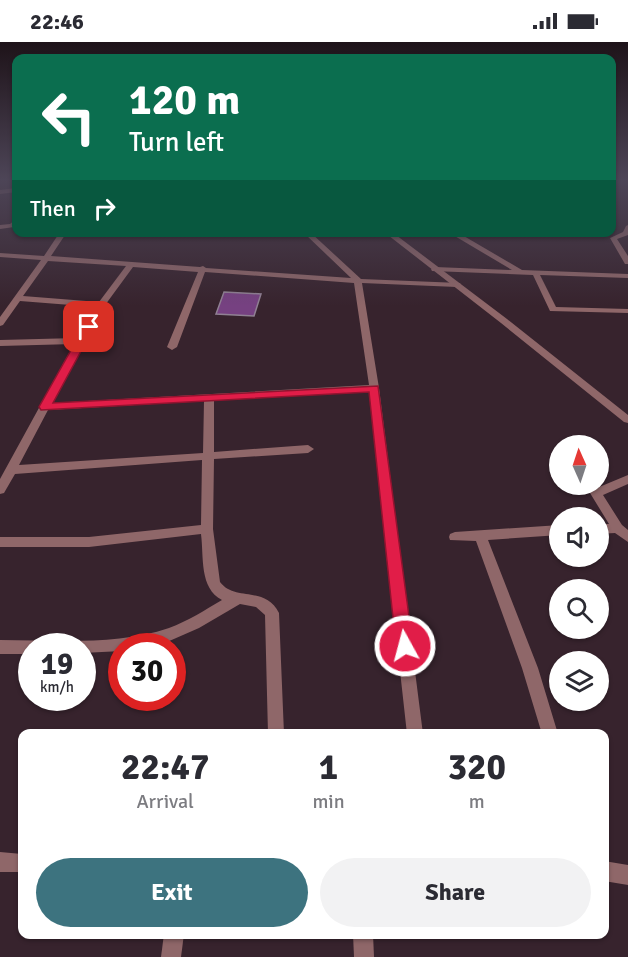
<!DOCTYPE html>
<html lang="en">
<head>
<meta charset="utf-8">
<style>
	:root { --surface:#fff; --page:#f2f2f3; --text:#2b2b33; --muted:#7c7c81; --accent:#3d737f }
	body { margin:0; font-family:Signika,sans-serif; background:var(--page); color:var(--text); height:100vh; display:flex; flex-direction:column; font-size:22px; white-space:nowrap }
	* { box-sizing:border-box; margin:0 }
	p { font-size:20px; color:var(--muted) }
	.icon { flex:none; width:33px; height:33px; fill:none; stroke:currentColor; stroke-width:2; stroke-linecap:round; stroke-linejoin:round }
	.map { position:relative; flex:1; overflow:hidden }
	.sheet { position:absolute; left:18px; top:687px; width:591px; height:210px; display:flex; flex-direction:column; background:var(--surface); border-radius:12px; box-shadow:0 2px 4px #0004 }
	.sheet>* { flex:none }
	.top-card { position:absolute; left:12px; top:12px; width:604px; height:183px; border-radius:12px; box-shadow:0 2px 4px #0004; background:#0b6e4f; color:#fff; overflow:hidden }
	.needle { width:39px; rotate:357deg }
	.controls { position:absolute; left:549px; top:393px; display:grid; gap:12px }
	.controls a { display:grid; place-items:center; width:60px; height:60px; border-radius:50%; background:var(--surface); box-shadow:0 2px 4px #0004; font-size:30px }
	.speed { position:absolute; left:18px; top:591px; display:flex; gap:12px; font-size:30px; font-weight:700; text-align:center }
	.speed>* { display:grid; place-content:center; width:78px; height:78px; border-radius:50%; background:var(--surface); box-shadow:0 2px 4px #0004; line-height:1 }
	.speed small { font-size:15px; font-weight:400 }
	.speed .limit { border:9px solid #d22; background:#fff; color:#111 }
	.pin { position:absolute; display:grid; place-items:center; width:51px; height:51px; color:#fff; margin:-26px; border-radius:12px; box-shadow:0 3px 9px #0006 }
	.me { position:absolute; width:66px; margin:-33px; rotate:353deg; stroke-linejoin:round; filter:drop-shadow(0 0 4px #0008) }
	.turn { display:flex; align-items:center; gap:21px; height:126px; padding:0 18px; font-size:27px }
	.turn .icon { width:78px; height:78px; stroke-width:2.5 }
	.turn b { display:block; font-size:42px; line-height:51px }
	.then { display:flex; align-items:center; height:57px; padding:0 18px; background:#0003; gap:12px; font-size:22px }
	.eta { display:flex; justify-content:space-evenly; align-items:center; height:102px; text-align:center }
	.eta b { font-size:36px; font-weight:800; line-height:42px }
	.primary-button { display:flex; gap:12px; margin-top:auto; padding:12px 18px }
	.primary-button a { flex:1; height:69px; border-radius:36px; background:var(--accent); color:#fff; font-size:24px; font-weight:800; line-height:69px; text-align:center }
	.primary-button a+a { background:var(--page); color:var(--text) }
	.status { display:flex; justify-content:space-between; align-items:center; height:42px; padding:0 30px; background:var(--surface); direction:ltr }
	.status svg { height:16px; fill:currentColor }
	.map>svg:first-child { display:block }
	.building { fill:#764181; stroke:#908093; stroke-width:1.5 }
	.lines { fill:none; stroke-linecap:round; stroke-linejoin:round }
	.minor { fill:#8f6769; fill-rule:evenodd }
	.tertiary { fill:#8f6769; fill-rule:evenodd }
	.route { fill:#e11d48; stroke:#92132f; stroke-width:1.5 }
</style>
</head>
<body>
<div class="status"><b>22:46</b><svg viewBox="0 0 49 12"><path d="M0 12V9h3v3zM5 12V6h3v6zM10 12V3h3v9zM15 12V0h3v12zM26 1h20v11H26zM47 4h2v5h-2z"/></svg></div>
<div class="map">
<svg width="628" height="915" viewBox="0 0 628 915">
	<rect width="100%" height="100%" fill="#37232d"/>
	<path class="building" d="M 224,250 L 261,252 L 254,274 L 216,272 Z"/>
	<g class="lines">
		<g class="minor">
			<path d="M 16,146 L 16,150 L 0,152 L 0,148 Z"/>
			<path d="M 16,177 L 16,183 L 14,185 L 0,187 L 0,183 L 10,182 Z"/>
			<path d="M 628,183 L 628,193 L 617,197 L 628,214 L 628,222 L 625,222 L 610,196 L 623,190 L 626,184 Z"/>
			<path d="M 60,190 L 67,190 L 51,214 L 200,225 L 203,224 L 206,226 L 351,236 L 305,192 L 310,190 L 361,237 L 460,241 L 461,243 L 457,245 L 362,241 L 379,346 L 423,692 L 407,692 L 369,349 L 214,358 L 214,410 L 308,403 L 314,407 L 308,411 L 214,417 L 213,487 L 220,540 C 235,560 265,543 279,571 L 284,692 L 268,692 L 265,573 L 256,565 L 240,562 L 199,586 L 167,600 L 149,604 L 122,604 L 122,609 L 82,611 L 82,604 L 32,604 L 32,612 L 0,612 L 0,598 C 55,598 116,604 169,586 C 188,579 205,568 222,558 C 199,546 204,515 201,492 L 89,505 L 0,505 L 0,495 L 89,495 L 201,483 L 202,418 L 15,432 L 4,451 L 0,452 L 0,437 L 74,302 L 0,304 L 0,298 L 77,296 L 96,265 L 20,259 L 3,283 L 0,284 L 0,275 L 41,218 L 0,215 L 0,211 L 44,214 ZM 48,219 L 126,224 L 99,260 L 23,254 ZM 133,225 L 198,230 L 167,305 L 172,308 L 177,305 L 205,230 L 354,241 L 369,343 L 52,361 L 100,270 ZM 204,359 L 203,411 L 19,423 L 48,368 Z"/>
			<path d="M 448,190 L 457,190 L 522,228 L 628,232 L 628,236 L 540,233 L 556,265 L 628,267 L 628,271 L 550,269 L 533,233 L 432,229 L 431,227 L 435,225 L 512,228 Z"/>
			<path d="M 628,433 L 628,442 L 603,453 L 622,483 L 628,488 L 628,500 L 615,491 L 598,492 L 598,482 L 609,482 L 590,451 L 592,448 Z"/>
			<path d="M 560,483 L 560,493 L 488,498 L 538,626 L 558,692 L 542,692 L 522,626 L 476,499 L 450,498 L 449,495 L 450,492 L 455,490 Z"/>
			<path d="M 0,810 L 22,812 L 22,830 L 0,830 Z"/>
			<path d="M 604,819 L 628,823 L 628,843 L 604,839 Z"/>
			<path d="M 164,892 L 184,892 L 181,915 L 161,915 Z"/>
			<path d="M 353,892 L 373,892 L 374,915 L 354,915 Z"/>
		</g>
		<path class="tertiary" d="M 384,190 L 392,190 L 507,277 L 628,373 L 628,381 L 624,380 L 501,281 Z"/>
	</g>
	<linearGradient id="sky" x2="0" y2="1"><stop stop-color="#1e1319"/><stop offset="0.52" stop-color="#4d4557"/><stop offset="1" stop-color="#4d4557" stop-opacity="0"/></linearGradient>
	<rect width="628" height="264" fill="url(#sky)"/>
	<path class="route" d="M 89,282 L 94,285 L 53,361 L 378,344 L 413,604 L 411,609 L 405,612 L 399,609 L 396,604 L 369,350 L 41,368 L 39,365 L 84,285 Z"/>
</svg>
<div class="controls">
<a><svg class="needle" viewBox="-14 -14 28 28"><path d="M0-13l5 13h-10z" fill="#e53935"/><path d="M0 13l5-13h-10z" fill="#7c7c81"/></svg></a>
<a><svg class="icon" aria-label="sound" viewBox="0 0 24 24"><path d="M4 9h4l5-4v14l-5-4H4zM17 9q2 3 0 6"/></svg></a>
<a><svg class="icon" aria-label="search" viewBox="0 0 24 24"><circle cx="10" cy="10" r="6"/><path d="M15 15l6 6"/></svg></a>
<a><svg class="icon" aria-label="layers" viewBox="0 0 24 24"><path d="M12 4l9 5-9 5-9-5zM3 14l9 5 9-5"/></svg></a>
</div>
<div class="speed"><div>19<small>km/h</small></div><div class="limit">30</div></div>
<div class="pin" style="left:89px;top:285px;background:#d93025"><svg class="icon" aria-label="arrive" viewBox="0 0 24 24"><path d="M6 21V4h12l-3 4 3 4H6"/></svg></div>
<svg class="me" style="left:405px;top:604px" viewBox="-20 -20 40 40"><circle r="17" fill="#e11d48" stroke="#fff" stroke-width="3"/><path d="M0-11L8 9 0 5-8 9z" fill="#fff"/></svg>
<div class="top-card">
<div class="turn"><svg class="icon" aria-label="left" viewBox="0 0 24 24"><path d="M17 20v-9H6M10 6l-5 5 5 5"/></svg><div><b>120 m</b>Turn left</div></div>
<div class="then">Then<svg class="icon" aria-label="right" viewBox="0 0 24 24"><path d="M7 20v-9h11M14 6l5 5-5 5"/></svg></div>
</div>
<section class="sheet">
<div class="eta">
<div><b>22:47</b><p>Arrival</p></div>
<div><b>1</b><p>min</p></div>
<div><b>320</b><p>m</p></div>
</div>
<div class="primary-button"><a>Exit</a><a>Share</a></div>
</section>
</div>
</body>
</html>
